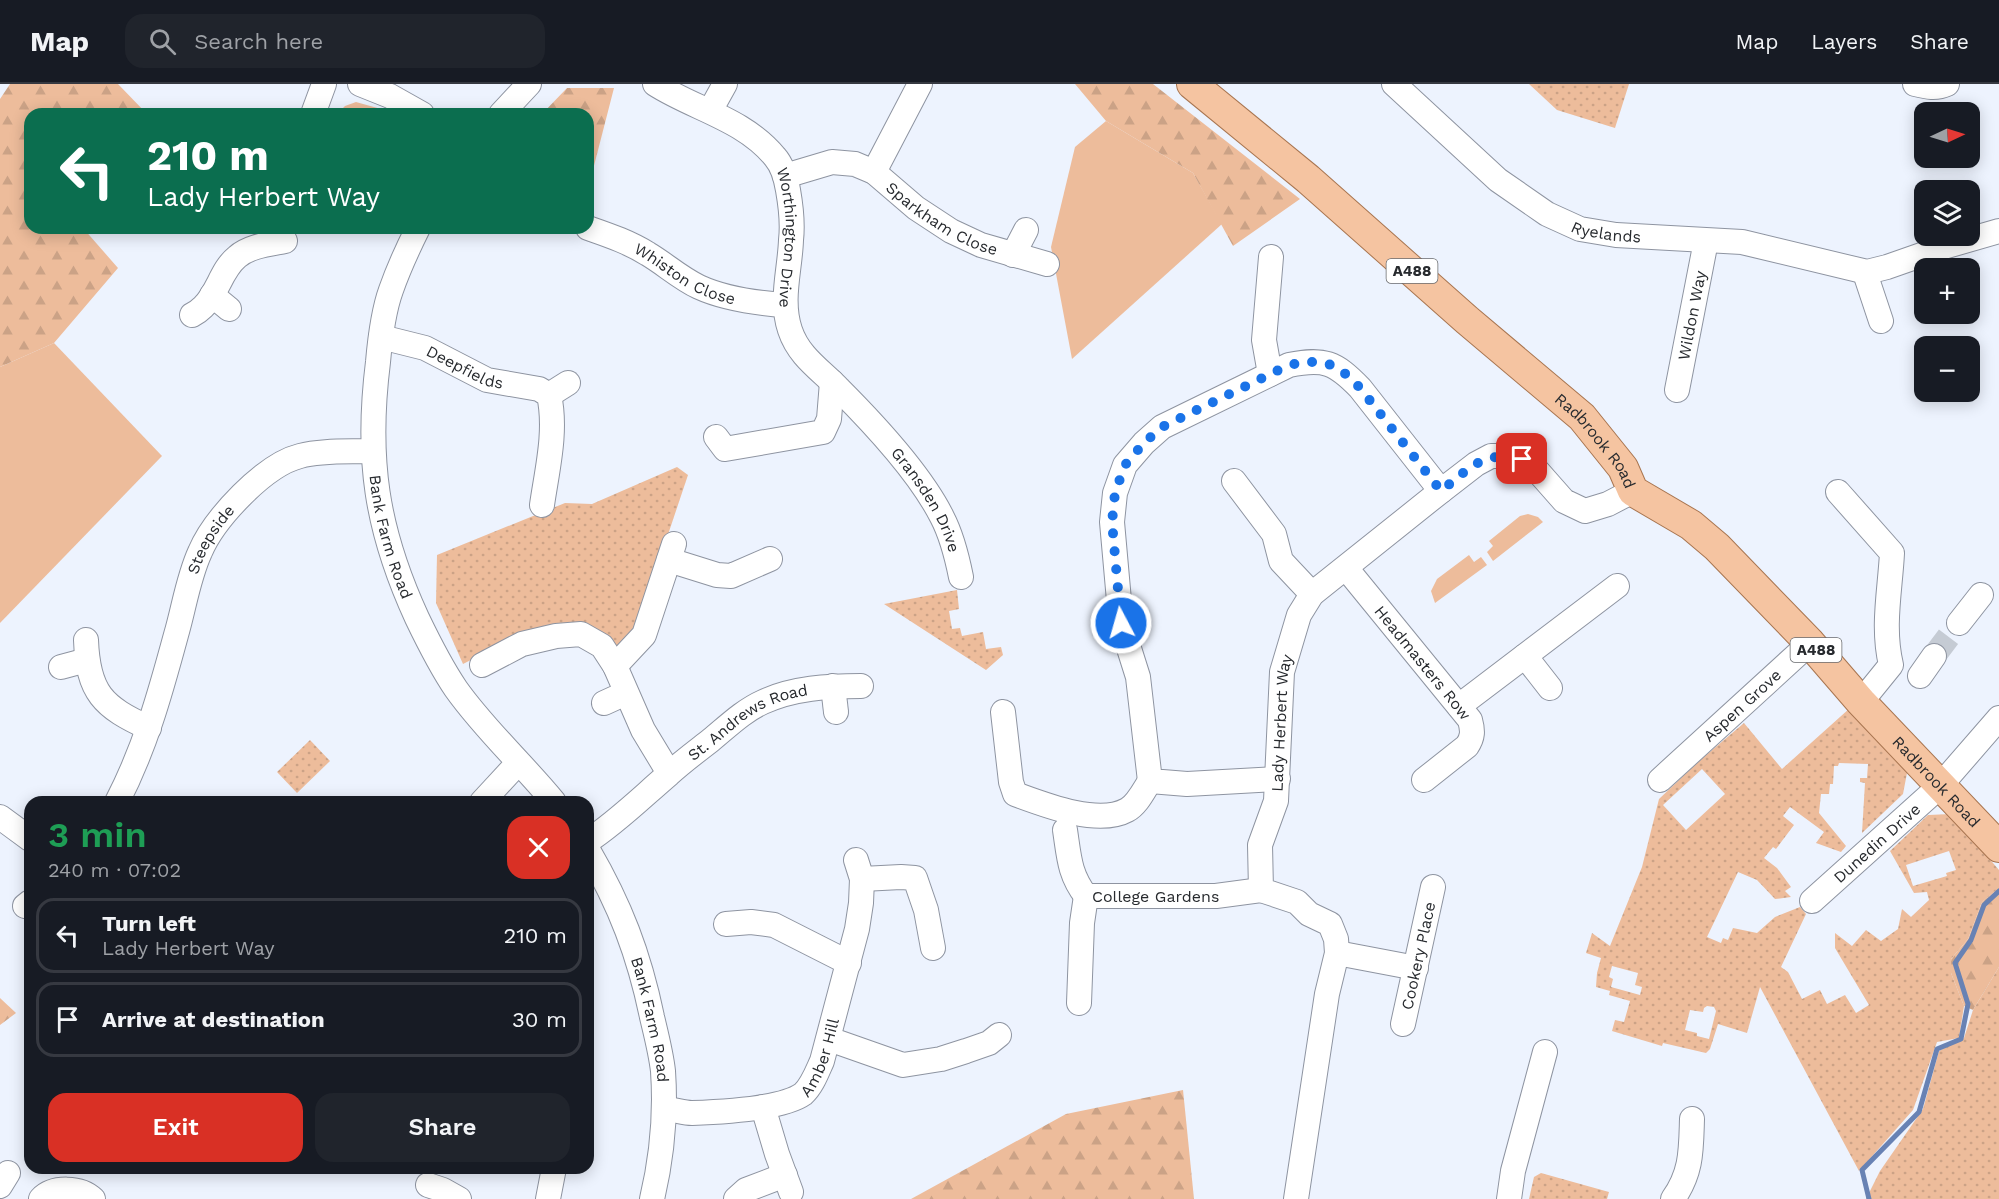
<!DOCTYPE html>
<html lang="en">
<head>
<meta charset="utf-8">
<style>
	:root { --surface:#171b24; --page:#20242c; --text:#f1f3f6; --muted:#9ea1a6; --line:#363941; --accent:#d93025 }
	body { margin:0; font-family:"Work Sans",sans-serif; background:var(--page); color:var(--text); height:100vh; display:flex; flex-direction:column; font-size:22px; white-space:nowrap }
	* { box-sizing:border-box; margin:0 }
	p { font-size:20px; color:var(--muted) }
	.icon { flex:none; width:33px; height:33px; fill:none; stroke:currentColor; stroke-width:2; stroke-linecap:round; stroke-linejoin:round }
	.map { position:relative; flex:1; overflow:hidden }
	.details { position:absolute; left:24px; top:712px; width:570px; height:378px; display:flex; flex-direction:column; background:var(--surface); border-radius:18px; box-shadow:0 3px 15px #0003 }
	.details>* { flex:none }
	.top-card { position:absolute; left:24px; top:24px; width:570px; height:126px; border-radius:18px; box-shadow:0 3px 15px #0003; background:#0b6e4f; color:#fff; overflow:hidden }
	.needle { width:39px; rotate:86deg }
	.fabs { position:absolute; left:1914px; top:18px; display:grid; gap:12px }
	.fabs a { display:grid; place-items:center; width:66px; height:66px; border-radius:12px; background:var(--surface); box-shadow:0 3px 15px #0003; font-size:30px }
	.pin { position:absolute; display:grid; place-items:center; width:51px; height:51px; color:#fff; margin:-26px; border-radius:12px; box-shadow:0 3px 9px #0006 }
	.me { position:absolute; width:66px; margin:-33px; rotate:354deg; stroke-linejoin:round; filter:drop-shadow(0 0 4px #0008) }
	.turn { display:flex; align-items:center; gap:21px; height:126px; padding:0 24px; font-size:27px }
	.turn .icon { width:78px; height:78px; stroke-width:2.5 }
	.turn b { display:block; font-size:42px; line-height:51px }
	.round { display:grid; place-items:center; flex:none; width:63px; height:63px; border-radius:18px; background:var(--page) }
	.headline { display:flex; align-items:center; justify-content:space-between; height:102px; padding:0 24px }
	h1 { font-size:36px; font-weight:600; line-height:45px; color:#1e9e55 }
	.primary-button { display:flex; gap:12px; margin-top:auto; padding:12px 24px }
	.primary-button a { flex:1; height:69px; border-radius:18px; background:var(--accent); color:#fff; font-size:24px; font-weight:600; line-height:69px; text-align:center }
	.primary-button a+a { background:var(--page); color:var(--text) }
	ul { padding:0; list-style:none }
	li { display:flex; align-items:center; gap:18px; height:75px; margin:0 12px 9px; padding:0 12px; border:3px solid var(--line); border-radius:18px }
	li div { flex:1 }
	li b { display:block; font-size:22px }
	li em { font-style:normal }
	header { display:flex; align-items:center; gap:36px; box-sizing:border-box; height:84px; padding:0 30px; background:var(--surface); border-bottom:2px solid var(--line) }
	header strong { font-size:28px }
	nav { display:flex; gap:33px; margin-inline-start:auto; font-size:21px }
	.search { width:420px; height:54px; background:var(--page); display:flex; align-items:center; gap:15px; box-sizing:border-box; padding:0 21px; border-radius:18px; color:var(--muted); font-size:22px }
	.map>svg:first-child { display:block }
	.grass { fill:#edbc9b }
	.forest { fill:url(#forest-firs) }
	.park { fill:url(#park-dots); fill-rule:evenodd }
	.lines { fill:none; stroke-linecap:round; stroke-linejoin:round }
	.stream { stroke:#6882b4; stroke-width:5 }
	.minor-tunnel { stroke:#c5cbd4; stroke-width:24; stroke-dasharray:24 12; stroke-linecap:butt }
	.minor-casing { stroke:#8e94a1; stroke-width:26 }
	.major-casing { stroke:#a87550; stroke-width:32 }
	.minor { stroke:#fff; stroke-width:24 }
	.major { stroke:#f5c4a1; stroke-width:30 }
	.route { stroke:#1a73e8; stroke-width:10; stroke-dasharray:0 18 }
	.labels { text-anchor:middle; stroke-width:4.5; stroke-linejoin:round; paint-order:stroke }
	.shield { fill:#fff; stroke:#686a6d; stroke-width:1.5 }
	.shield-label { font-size:15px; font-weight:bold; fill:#272a2e }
	.street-label { font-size:16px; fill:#272a2e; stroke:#fff }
</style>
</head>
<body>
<header>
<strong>Map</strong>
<div class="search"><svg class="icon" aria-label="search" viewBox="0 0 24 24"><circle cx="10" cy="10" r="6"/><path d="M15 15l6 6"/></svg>Search here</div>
<nav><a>Map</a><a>Layers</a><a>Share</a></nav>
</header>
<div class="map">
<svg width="1999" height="1115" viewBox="0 0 1999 1115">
	<defs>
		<pattern id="forest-firs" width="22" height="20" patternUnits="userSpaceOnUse" patternTransform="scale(1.5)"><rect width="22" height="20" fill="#edbc9b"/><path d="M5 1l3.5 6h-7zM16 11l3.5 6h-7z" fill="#cba286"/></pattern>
		<pattern id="park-dots" width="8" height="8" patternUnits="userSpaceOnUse" patternTransform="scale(1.5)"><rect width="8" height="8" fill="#edbc9b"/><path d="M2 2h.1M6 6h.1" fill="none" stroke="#cba286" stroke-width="1.8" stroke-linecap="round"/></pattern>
	</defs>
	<rect width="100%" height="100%" fill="#edf3fe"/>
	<g class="grass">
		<path d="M 356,18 L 381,25 L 379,30 L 337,30 L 345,22 Z"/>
		<path d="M 1106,37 L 1193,89 L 1222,140 L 1072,275 L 1051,163 L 1075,63 Z"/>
		<path d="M 54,259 L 162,372 L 0,539 L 0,283 Z"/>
		<path d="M 1528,430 L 1538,433 L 1543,438 L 1493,477 L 1487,468 L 1493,462 L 1489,457 L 1520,432 Z"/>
		<path d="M 1469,471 L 1474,478 L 1481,473 L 1487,481 L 1435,519 L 1431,507 L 1437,495 Z"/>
	</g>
	<g class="forest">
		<path d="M 10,0 L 118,0 L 147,30 L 30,30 L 30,144 L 83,144 L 118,184 L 54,259 L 0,283 L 0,15 Z"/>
		<path d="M 1075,0 L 1153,0 L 1300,115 L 1233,162 L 1193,89 L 1106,37 Z"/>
		<path d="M 567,4 L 614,4 L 588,105 L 588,30 L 542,30 Z"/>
		<path d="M 1999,804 L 1999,883 L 1973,926 L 1964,922 L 1951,889 L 1951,875 L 1968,855 L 1982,818 Z"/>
		<path d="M 0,914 L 16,929 L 0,941 Z"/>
		<path d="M 1183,1006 L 1194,1115 L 911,1115 L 1066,1030 Z"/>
	</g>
	<g class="park">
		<path d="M 1529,0 L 1629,0 L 1615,44 L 1557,26 Z"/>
		<path d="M 677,383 L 688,391 L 638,540 L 616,566 L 522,550 L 463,580 L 436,519 L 437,471 L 565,419 L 592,420 Z"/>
		<path d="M 957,506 L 959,525 L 949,527 L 952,545 L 960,544 L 962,552 L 983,548 L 986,565 L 1001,563 L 1003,571 L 986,586 L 884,520 Z"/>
		<path d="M 1850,624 L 1896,673 L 1907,689 L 1903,710 L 1862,749 L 1865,699 L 1860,698 L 1860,694 L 1867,694 L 1868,680 L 1839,679 L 1838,682 L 1834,682 L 1833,700 L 1830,700 L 1829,710 L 1821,710 L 1819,729 L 1846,762 L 1841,768 L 1816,759 L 1824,748 L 1790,723 L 1783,732 L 1794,741 L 1776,765 L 1773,763 L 1764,774 L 1777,784 L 1791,803 L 1785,807 L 1791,813 L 1775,815 L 1757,796 L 1738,788 L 1707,853 L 1721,859 L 1723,854 L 1728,856 L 1733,844 L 1757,849 L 1775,833 L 1800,823 L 1806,830 L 1781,883 L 1788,888 L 1802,915 L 1820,906 L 1827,920 L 1845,911 L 1856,929 L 1869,921 L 1835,864 L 1835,849 L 1852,862 L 1866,846 L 1881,857 L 1898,845 L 1902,825 L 1911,833 L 1929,816 L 1927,808 L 1914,809 L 1890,767 L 1928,731 L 1951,730 L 1999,786 L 1999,804 L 1982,818 L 1968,855 L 1951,875 L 1951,889 L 1964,922 L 1959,954 L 1937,958 L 1913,1026 L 1859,1087 L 1760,903 L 1747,949 L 1718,940 L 1710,965 L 1706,969 L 1663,959 L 1662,962 L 1612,947 L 1615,936 L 1624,938 L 1630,917 L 1609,911 L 1610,907 L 1596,903 L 1597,889 L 1601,874 L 1586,869 L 1592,849 L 1610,862 L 1642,783 L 1659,715 L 1698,678 L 1744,639 L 1782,685 ZM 1702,685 L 1725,710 L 1686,746 L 1663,721 ZM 1949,767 L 1956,786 L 1946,789 L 1947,792 L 1913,802 L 1906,781 ZM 1612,882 L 1638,889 L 1635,901 L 1642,903 L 1640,911 L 1611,903 L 1613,895 L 1609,893 ZM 1707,922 L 1714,923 L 1716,927 L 1709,955 L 1697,952 L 1697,949 L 1685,946 L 1690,926 L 1703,928 L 1704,924 Z"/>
		<path d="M 310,656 L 330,677 L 297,709 L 277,688 Z"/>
		<path d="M 1999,883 L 1999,1115 L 1866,1115 L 1880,1087 L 1923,1025 L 1939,967 L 1964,954 L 1973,926 Z"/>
		<path d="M 1541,1089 L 1609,1108 L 1607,1115 L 1529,1115 L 1534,1093 Z"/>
	</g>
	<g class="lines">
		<path class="stream" d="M 1869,1115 L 1862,1086 L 1919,1028 L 1937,965 L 1961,955 L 1968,920 L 1955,879 L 1971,856 L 1984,821 L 1999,807"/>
		<path class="minor-tunnel" d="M 1934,572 L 1959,539"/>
		<g class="minor-casing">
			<g id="minor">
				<path d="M 360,0 L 390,12 L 422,30"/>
				<path id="s1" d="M 655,0 C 694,25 744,35 775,73 C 783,82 786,94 788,106 C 791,123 793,139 791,156 C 790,186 780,216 790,246 C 799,273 821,286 839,305 C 874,340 920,389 942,433 C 952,452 957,473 961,493"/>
				<path id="s2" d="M 1394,0 L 1498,96 L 1547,130 L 1580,145 L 1616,151 L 1742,158 L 1867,188 L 1887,183 L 1947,162 L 1999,147"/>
				<path d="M 1915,0 C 1927,3 1936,5 1947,0"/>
				<path d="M 710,27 L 725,0"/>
				<path d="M 313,30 L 324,0"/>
				<path d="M 501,30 L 529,0"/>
				<path d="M 874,88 L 920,0"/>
				<path id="s3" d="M 785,92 L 832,78 L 855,80 L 874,88 L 916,124 L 951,147 L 981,161 L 1047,180"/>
				<path id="s4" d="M 418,144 C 408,164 398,186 391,206 C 383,228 380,255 378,278 C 366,374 376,445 417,534 C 429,559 441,583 456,605 C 485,646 523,680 554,718"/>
				<path id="s5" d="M 588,144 C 608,151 629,158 648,170 C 665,180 680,194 699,203 C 725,215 756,219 785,221"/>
				<path d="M 1013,171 L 1026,146"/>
				<path d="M 1867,188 L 1867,195 L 1881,237"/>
				<path d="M 212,211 L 229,225"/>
				<path d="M 192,231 C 196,229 200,226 203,223 C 218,209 221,186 237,173 C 249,162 270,160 285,157"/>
				<path id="s6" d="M 381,253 L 425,264 L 487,296 L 539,305 L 549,311 C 557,347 547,386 542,421"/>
				<path d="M 1270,290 L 1264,256 L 1271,173"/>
				<path id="s7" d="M 1677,306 L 1706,157"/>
				<path d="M 549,311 L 568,299"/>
				<path d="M 716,353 L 725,365 L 823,348 L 829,335 L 832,298"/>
				<path d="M 1234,397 L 1274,450 L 1281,477 L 1312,510"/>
				<path d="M 1838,408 L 1892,469 C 1890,507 1882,543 1891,581 L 1861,618"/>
				<path d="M 669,476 L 717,491 L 731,492 L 770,475"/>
				<path id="s8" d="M 1346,484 L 1470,636 C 1473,647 1473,653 1467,662 L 1424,696"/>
				<path d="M 1959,539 L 1981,511"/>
				<path d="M 86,556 C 88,609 103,623 149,644"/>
				<path d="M 1525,572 L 1550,604"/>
				<path d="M 482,581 L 522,560 L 556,552 L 581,550 L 602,562 L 615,582 L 643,646 L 669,689"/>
				<path d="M 615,582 L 644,551 L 674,460"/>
				<path d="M 61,583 L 87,576"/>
				<path d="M 1920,592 L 1934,572"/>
				<path d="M 833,602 L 836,628"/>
				<path d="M 604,619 L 626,609"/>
				<path d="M 1459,622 L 1617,502"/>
				<path d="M 1003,628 L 1011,698 L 1015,710 C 1045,721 1098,742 1127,726 C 1137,721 1144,706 1150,697"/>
				<path d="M 1278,695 L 1187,700 L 1150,697 L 1138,593 L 1121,539 L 1112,438 L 1115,409 L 1125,381 L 1144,359 L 1162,343 L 1289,281 C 1324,274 1335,278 1360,304 L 1441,407"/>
				<path id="s9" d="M 1660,696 L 1810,559"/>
				<path id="s10" d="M 117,718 C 145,664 160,610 176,551 C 184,524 188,494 200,468 C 214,435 264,381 300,372 C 322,366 349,368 373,367"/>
				<path d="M 482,718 L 518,679"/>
				<path d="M 0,733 L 30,755"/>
				<path d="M 1065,746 C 1069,772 1069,790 1086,812"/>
				<path id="s11" d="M 588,757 C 617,738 642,713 669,690 C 682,678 697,667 711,656 C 727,643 743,627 763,618 C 793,604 828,602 861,602"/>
				<path id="s12" d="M 588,766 C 620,821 639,870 652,933 C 656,950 661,969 663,987 C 666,1030 662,1073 652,1115"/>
				<path d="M 862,795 L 901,793 L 915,794 L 926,826 L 933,864"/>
				<path id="s13" d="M 1812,817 L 1940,702 L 1999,634"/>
				<path d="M 25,822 L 30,818"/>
				<path d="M 726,840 L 751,838 L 774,841 L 849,879"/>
				<path d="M 1337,869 L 1416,884"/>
				<path id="s14" d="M 1079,919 L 1082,839 L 1086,812 L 1216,812 L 1261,806"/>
				<path id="s15" d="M 1403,940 L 1433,803"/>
				<path d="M 829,955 L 903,981 L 941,975 L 966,967 L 989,959 L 999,951"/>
				<path d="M 763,1023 L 777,1070 L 791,1108"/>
				<path id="s16" d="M 664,1025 C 673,1025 683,1029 692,1029 C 719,1028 782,1025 803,1010 C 812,1002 817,988 822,977 L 857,845 L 861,819 L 862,795 L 856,776"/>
				<path d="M 428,1101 L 443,1106 L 459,1115"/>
				<path d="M 0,1102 L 8,1089"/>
				<path d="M 41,1115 C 53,1102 81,1103 93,1115"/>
				<path d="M 548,1115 L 554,1084"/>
				<path d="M 736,1115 L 746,1106 L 785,1091"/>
				<path id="s17" d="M 1296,1115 L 1327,910 L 1337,869 L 1336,855 L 1330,840 L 1309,830 L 1297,818 L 1261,806 L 1260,761 L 1276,717 L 1282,588 L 1299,531 L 1312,510 L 1441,407 L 1476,380 L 1491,372 L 1506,372 L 1522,375 L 1534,383 L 1564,417 L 1585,427 L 1608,420 L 1633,407"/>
				<path d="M 1509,1115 L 1513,1087 L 1545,968"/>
				<path d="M 1673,1115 C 1692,1088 1691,1066 1692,1035"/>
			</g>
		</g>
		<g class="major-casing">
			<g id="major">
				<path id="s18" d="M 1192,0 L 1308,95 L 1467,236 L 1582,333 L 1623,384 L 1633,407 L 1691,441 L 1717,463 L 1810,559 L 1861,618 L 1999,763"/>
			</g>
		</g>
		<use href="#minor" class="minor"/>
		<use href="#major" class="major"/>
	</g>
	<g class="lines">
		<path class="route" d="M 1121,539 L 1112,438 L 1115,409 L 1125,381 L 1144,359 L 1162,343 L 1289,281 C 1323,274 1336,278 1360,304 L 1441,407 C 1470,384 1483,366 1522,375"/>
	</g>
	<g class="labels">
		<g class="shield">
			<rect x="1386.5" y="175" width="51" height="24" rx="4.5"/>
			<rect x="1790.5" y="554" width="51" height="24" rx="4.5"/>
		</g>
		<g class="shield-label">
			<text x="1412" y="192">A488</text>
			<text x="1816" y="571">A488</text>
		</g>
		<g class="street-label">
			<text dy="6" stroke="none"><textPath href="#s3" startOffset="176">Sparkham Close</textPath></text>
			<text dy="6" stroke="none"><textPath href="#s2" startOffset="264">Ryelands</textPath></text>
			<text dy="6" stroke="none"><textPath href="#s1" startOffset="225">Worthington Drive</textPath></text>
			<text dy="6" stroke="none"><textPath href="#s5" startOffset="108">Whiston Close</textPath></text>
			<text dy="6" stroke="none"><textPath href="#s7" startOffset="76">Wildon Way</textPath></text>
			<text dy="6" stroke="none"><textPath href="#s6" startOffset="90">Deepfields</textPath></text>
			<text dy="6" stroke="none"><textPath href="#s18" startOffset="540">Radbrook Road</textPath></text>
			<text dy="6" stroke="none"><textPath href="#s1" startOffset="538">Gransden Drive</textPath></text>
			<text dy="6" stroke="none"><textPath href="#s4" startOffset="318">Bank Farm Road</textPath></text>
			<text dy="6" stroke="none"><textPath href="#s10" startOffset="280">Steepside</textPath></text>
			<text dy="6" stroke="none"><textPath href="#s8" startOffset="122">Headmasters Row</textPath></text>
			<text dy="6" stroke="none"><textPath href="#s9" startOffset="111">Aspen Grove</textPath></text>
			<text dy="6" stroke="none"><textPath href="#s17" startOffset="528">Lady Herbert Way</textPath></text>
			<text dy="6" stroke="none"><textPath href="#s11" startOffset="201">St. Andrews Road</textPath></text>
			<text dy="6" stroke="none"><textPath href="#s18" startOffset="1026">Radbrook Road</textPath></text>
			<text dy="6" stroke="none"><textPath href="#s13" startOffset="87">Dunedin Drive</textPath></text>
			<text dy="6" stroke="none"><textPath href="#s14" startOffset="177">College Gardens</textPath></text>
			<text dy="6" stroke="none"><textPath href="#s15" startOffset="70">Cookery Place</textPath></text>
			<text dy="6" stroke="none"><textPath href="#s12" startOffset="182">Bank Farm Road</textPath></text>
			<text dy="6" stroke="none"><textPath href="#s16" startOffset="183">Amber Hill</textPath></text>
		</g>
	</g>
</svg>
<div class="fabs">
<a><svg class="needle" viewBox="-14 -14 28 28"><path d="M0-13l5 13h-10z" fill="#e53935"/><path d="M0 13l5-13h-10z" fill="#9ea1a6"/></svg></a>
<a><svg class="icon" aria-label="layers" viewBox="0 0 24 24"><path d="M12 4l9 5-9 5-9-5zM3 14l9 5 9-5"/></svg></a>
<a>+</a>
<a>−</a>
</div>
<div class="pin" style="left:1522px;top:375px;background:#d93025"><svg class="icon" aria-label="arrive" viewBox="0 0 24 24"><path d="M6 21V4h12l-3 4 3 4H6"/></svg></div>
<svg class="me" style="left:1121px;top:539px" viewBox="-20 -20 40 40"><circle r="17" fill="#1a73e8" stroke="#fff" stroke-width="3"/><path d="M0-11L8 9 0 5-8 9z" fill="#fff"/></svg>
<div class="top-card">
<div class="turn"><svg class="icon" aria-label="left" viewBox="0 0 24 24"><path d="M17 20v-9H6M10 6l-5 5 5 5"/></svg><div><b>210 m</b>Lady Herbert Way</div></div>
</div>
<section class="details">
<div class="headline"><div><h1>3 min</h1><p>240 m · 07:02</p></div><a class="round" style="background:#d93025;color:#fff"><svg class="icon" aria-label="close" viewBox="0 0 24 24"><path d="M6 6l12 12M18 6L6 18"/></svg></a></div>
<ul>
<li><svg class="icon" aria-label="left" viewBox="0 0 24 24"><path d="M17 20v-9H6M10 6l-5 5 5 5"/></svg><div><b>Turn left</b><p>Lady Herbert Way</p></div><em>210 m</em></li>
<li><svg class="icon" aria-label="arrive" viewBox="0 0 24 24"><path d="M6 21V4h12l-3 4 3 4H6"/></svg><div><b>Arrive at destination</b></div><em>30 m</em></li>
</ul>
<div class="primary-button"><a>Exit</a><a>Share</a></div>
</section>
</div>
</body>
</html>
